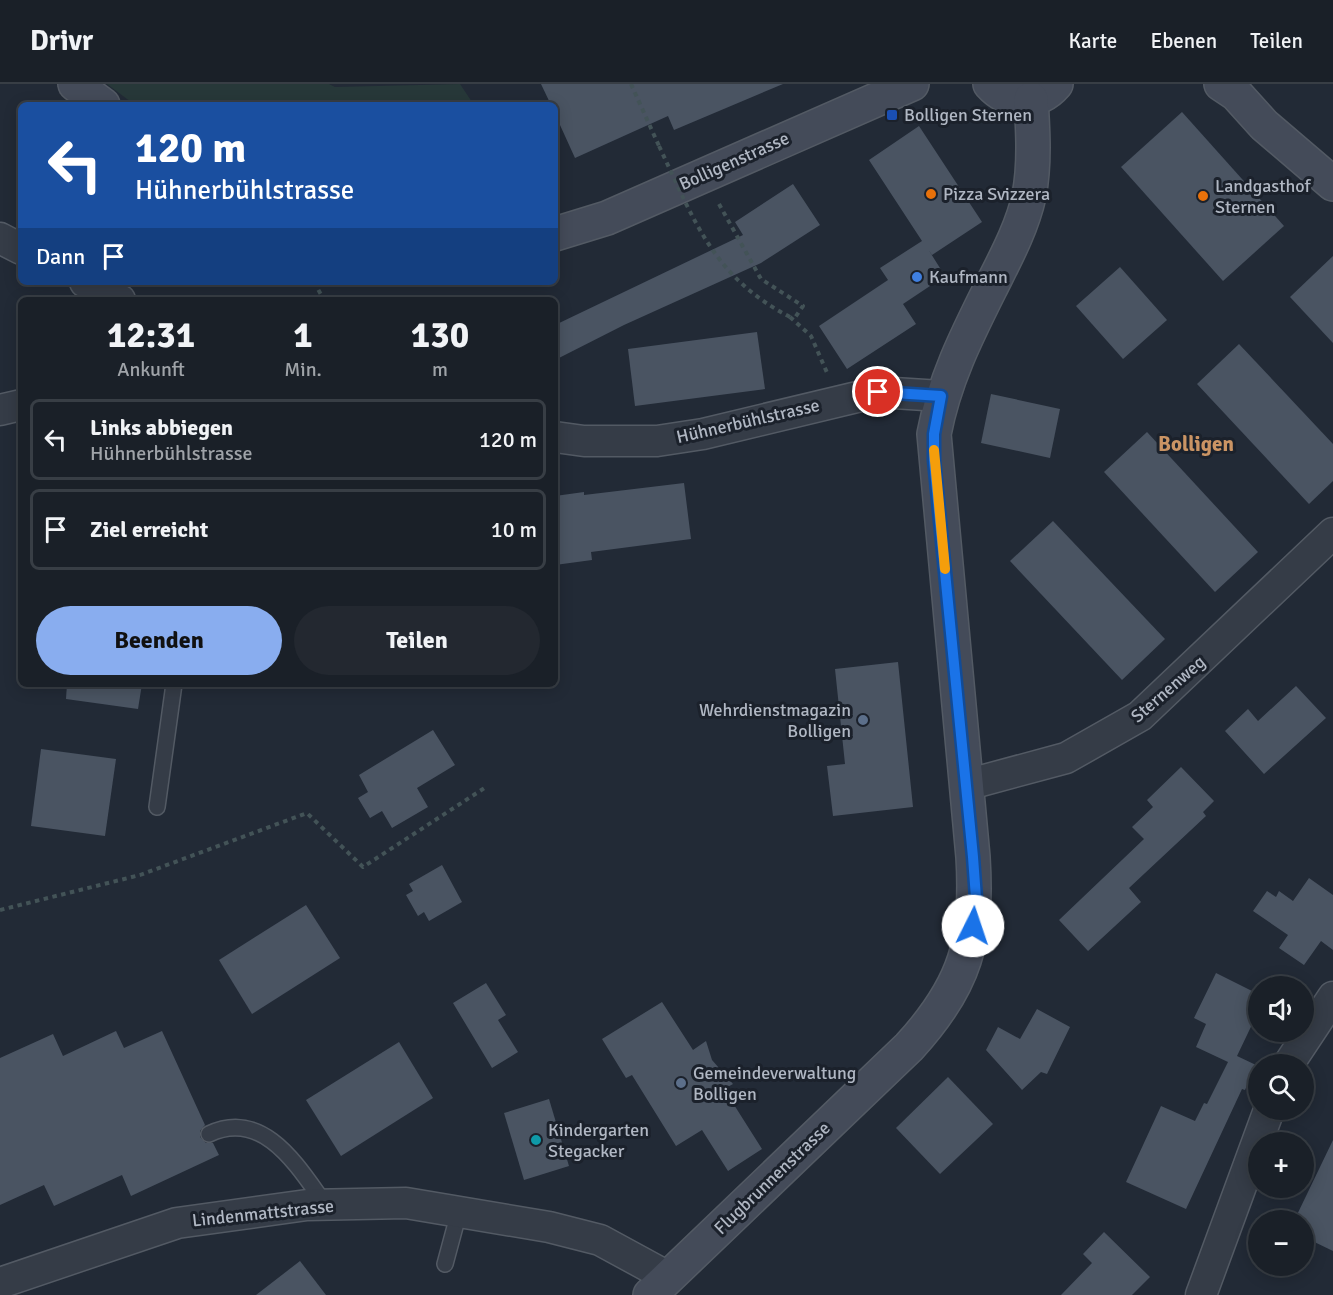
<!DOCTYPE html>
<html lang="de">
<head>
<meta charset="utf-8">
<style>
	:root { --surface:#1a2028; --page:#232830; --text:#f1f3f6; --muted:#9fa3a8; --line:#383e45; --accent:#89adef }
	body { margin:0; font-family:Signika,sans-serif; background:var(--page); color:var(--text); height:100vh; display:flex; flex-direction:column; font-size:22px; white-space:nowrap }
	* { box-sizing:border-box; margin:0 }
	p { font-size:20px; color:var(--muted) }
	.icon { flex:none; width:33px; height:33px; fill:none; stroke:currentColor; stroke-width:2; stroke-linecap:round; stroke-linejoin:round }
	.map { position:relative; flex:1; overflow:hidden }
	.panel { position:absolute; left:18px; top:213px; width:540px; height:390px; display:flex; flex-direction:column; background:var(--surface); border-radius:9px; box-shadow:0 3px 15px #0003,0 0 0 2px var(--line) }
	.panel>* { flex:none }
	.hud { position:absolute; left:18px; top:18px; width:540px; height:183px; border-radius:9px; box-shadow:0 3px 15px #0003,0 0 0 2px var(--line); background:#1a4fa0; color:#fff; overflow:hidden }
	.buttons { position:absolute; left:1248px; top:892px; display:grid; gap:12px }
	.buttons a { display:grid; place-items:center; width:66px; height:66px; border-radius:50%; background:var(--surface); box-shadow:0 3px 15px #0003,0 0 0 2px var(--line); font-size:30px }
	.pin { position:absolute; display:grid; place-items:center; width:51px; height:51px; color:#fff; margin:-26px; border:3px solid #fff; border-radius:50%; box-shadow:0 2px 6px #0007 }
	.me { position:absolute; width:66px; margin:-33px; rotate:4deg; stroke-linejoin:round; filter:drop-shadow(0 0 4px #0008) }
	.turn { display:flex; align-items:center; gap:21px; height:126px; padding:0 18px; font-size:27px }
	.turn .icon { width:78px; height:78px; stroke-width:2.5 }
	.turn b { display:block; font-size:42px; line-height:51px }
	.then { display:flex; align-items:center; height:57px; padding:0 18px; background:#0003; gap:12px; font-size:22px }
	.eta { display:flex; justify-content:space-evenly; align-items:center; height:102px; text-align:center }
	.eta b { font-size:36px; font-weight:800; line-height:42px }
	.primary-button { display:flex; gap:12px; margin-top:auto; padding:12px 18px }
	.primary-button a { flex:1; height:69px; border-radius:36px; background:var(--accent); color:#111; font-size:24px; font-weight:800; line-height:69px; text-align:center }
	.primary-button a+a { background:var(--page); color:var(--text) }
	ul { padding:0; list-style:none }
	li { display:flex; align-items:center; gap:18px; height:81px; margin:0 12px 9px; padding:0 6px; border:3px solid var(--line); border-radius:9px }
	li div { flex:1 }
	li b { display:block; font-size:22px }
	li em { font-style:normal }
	header { display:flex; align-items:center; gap:36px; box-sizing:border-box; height:84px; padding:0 30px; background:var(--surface); border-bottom:2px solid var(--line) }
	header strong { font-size:28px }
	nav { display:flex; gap:33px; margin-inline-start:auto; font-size:21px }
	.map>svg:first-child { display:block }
	.green { fill:#273839 }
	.building { fill:#4a5462 }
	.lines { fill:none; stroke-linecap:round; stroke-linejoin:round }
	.lane-casing { stroke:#535a64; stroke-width:18 }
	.street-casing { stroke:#535a64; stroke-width:33 }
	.secondary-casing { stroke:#535a64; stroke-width:36 }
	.path { stroke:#435357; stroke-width:4; stroke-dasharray:4.5 4.5; stroke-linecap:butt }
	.lane { stroke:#353c47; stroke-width:15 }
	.street { stroke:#353c47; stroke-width:30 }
	.secondary { stroke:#444b59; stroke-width:33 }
	.path-bridge { stroke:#435357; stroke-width:4; stroke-dasharray:4.5 4.5; stroke-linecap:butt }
	.route-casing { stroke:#114b97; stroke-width:15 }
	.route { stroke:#1a73e8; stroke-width:10 }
	.slow { stroke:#f59e0b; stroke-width:10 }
	.transit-dot { fill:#1a4fb4; stroke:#1b212b; stroke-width:2 }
	.food-dot { fill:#e8710a; stroke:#1b212b; stroke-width:2 }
	.shop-dot { fill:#3f7fe0; stroke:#1b212b; stroke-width:2 }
	.service-dot { fill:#5c6f8a; stroke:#1b212b; stroke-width:2 }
	.culture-dot { fill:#0f9aa8; stroke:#1b212b; stroke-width:2 }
	.labels { text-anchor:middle; stroke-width:6; stroke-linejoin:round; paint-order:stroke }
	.poi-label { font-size:18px; fill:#b0b7c3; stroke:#1b212b; text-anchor:start }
	.street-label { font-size:18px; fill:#b0b7c3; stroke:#1b212b }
	.quarter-label { font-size:21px; font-weight:bold; fill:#ca9464; stroke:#1b212b }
</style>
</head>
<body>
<header>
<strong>Drivr</strong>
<nav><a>Karte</a><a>Ebenen</a><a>Teilen</a></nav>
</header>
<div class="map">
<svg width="1333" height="1211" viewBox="0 0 1333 1211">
	<rect width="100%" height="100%" fill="#222a36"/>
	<path class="green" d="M 107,0 L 329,0 L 335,3 L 460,0 L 474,21 L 135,21 Z"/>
	<g class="building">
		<path d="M 541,0 L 783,0 L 674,46 L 668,32 L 575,74 L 555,30 L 555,21 L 551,21 Z"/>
		<path d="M 1182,28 L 1284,142 L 1223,197 L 1121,83 Z"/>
		<path d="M 919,42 L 982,138 L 932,171 L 928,165 L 945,192 L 903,220 L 916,240 L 847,285 L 819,242 L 888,196 L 880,184 L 922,157 L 869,76 Z"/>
		<path d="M 793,100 L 820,141 L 761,179 L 624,241 L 555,276 L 555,241 L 743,151 L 735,138 Z"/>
		<path d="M 1333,172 L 1333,259 L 1290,213 Z"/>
		<path d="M 1120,183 L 1167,236 L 1123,275 L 1076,222 Z"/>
		<path d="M 757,248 L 765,305 L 635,322 L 628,265 Z"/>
		<path d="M 1239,260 L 1333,360 L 1333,397 L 1309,420 L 1197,300 Z"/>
		<path d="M 991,310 L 1060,325 L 1050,374 L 981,359 Z"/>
		<path d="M 1147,348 L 1258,468 L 1215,508 L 1104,388 Z"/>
		<path d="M 684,399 L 691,455 L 591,468 L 592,476 L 555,481 L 555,412 L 584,408 L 584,411 Z"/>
		<path d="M 1053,437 L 1165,555 L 1122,596 L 1010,477 Z"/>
		<path d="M 898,578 L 913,723 L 833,732 L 827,682 L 845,680 L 835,585 Z"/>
		<path d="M 67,600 L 142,600 L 138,625 L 66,615 Z"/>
		<path d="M 1296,602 L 1326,634 L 1264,690 L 1225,647 L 1248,625 L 1258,637 Z"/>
		<path d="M 433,646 L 455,681 L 417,704 L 428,723 L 392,744 L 382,727 L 370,734 L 358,714 L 368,708 L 359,691 Z"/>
		<path d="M 41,665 L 116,675 L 105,752 L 31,742 Z"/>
		<path d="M 1181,683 L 1214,717 L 1203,728 L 1206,732 L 1129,804 L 1141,818 L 1088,867 L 1059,836 L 1144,755 L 1132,743 L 1153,723 L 1147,716 Z"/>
		<path d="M 442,781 L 462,818 L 429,837 L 424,828 L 418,832 L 406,811 L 413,807 L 409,800 Z"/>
		<path d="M 1309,794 L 1333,811 L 1333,866 L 1321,857 L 1304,881 L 1279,864 L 1288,851 L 1253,827 L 1267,807 L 1276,813 L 1279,807 L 1293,817 Z"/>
		<path d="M 306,821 L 340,874 L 252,930 L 219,876 Z"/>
		<path d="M 1216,889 L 1258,910 L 1258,928 L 1237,972 L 1256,981 L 1245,1006 L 1242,1005 L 1186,1125 L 1126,1098 L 1161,1022 L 1195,1037 L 1204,1019 L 1207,1020 L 1228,978 L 1196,963 L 1206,940 L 1194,934 Z"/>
		<path d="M 486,899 L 506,931 L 498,936 L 518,968 L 492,984 L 453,919 Z"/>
		<path d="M 662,918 L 693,966 L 706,957 L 712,976 L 733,1000 L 724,1005 L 762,1065 L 728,1087 L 702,1046 L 676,1062 L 632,991 L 626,994 L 602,955 Z"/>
		<path d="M 1037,925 L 1070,943 L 1047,990 L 1041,988 L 1022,1006 L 986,966 L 998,943 L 1020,955 Z"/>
		<path d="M 116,947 L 124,964 L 162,947 L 205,1041 L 200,1047 L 200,1053 L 206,1059 L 213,1059 L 219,1071 L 131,1112 L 122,1091 L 54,1122 L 44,1101 L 0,1121 L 0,974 L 53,950 L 63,972 Z"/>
		<path d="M 399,958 L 433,1014 L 341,1072 L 306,1016 Z"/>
		<path d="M 948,993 L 993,1040 L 940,1090 L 896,1044 Z"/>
		<path d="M 549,1015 L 569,1082 L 524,1096 L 504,1029 Z"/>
		<path d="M 1333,1056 L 1333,1167 L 1304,1153 L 1304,1137 L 1294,1137 Z"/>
		<path d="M 1104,1148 L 1150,1193 L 1132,1211 L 1061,1211 L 1092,1179 L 1083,1170 Z"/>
		<path d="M 300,1177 L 326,1211 L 256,1211 Z"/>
	</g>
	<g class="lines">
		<g class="lane-casing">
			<g id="lane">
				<path d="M 157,723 L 174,600"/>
				<path d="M 209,1050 C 264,1024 298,1083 325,1120"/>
				<path d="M 445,1180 L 459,1128"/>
			</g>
		</g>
		<g class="street-casing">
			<g id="street">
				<path d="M 0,154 L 21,165"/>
				<path d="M 85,198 L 120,216"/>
				<path d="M 0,326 L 21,321"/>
				<path d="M 555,353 L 584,357 L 657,357 L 703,350 L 878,308 L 941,312"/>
				<path d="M 966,701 L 1066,674 L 1140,632 L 1333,449"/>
				<path d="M 1288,981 L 1333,913"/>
				<path d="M 0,1199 L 177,1139 L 307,1121 L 406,1119 L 549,1143 L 600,1156 L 668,1193"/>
				<path d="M 1201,1211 L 1269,1026"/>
			</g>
		</g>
		<g class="secondary-casing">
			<g id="secondary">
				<path d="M 75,0 L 103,21"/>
				<path d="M 990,0 C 1008,20 1038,21 1056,0"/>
				<path d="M 1221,0 L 1236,10 L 1264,41 L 1333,100"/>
				<path d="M 555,150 L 607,134 L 912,0"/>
				<path d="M 650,1211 L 909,963 C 966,901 978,856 973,773 L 934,350 C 944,297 966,253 990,205 C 1005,175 1022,144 1029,112 C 1035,80 1033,47 1031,15"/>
			</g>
		</g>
		<g class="path">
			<path d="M 631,0 L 659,62"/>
			<path d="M 719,120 L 761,195 L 803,222 L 794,235"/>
			<path d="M 314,198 L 324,216"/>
			<path d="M 790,233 L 811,252 L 828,291"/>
			<path d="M 0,826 L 140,791 L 307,729 L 363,783 L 486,703"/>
		</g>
		<use href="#lane" class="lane"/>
		<use href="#street" class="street"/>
		<use href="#secondary" class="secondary"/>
		<path class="path-bridge" d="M 659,62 C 694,136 713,193 790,233"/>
	</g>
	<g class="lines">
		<g class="route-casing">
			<path id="route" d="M 878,308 L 941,312 L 934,350 L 934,376 L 973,773 L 976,814 L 973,842"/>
		</g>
		<use href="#route" class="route"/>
		<path class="slow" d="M 934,366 L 945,485"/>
	</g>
	<rect class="transit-dot" x="886" y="25" width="12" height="12" rx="3"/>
	<g class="food-dot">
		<circle cx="931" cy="110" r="6"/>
		<circle cx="1203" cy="112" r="6"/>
	</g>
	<circle class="shop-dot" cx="917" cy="193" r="6"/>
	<g class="service-dot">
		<circle cx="863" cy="636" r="6"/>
		<circle cx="681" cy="999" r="6"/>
	</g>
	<circle class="culture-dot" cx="536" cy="1056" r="6"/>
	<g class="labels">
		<g class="poi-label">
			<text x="904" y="37">Bolligen Sternen</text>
			<text x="1215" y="108">Landgasthof<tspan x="1215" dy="21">Sternen</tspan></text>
			<text x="943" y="116">Pizza Svizzera</text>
			<text x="929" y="199">Kaufmann</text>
			<text x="851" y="632" text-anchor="end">Wehrdienstmagazin<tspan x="851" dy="21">Bolligen</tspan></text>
			<text x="693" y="995">Gemeindeverwaltung<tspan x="693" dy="21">Bolligen</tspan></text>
			<text x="548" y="1052">Kindergarten<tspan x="548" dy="21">Stegacker</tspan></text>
		</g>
		<g class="street-label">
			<text transform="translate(734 77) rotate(-24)" y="6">Bolligenstrasse</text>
			<text transform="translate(748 337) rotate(-13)" y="6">Hühnerbühlstrasse</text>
			<text transform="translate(1168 605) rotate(-41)" y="6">Sternenweg</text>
			<text transform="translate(772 1094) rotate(-44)" y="6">Flugbrunnenstrasse</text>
			<text transform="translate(263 1129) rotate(-6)" y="6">Lindenmattstrasse</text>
		</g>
		<g class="quarter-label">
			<text x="1196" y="367">Bolligen</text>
		</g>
	</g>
</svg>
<div class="buttons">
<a><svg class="icon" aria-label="sound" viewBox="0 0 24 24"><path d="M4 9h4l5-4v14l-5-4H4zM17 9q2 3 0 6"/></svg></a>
<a><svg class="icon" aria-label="search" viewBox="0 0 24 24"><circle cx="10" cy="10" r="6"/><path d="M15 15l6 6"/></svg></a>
<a>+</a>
<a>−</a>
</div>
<div class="pin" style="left:878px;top:308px;background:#d93025"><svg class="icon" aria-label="arrive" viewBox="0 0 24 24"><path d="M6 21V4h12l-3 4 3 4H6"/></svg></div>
<svg class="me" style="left:973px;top:842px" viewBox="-20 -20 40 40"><circle r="19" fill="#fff"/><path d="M0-13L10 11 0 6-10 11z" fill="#1a73e8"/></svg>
<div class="hud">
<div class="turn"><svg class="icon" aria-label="left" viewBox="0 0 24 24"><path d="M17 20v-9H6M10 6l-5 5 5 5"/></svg><div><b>120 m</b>Hühnerbühlstrasse</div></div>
<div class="then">Dann<svg class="icon" aria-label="arrive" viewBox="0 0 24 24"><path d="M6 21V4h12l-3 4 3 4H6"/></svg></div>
</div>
<section class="panel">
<div class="eta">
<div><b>12:31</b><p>Ankunft</p></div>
<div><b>1</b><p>Min.</p></div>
<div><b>130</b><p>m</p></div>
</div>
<ul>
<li><svg class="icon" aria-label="left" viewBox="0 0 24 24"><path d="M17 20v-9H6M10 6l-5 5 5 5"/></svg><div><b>Links abbiegen</b><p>Hühnerbühlstrasse</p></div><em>120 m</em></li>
<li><svg class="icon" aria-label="arrive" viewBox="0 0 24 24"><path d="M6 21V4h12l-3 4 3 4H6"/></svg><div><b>Ziel erreicht</b></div><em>10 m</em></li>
</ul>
<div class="primary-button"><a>Beenden</a><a>Teilen</a></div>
</section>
</div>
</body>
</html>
